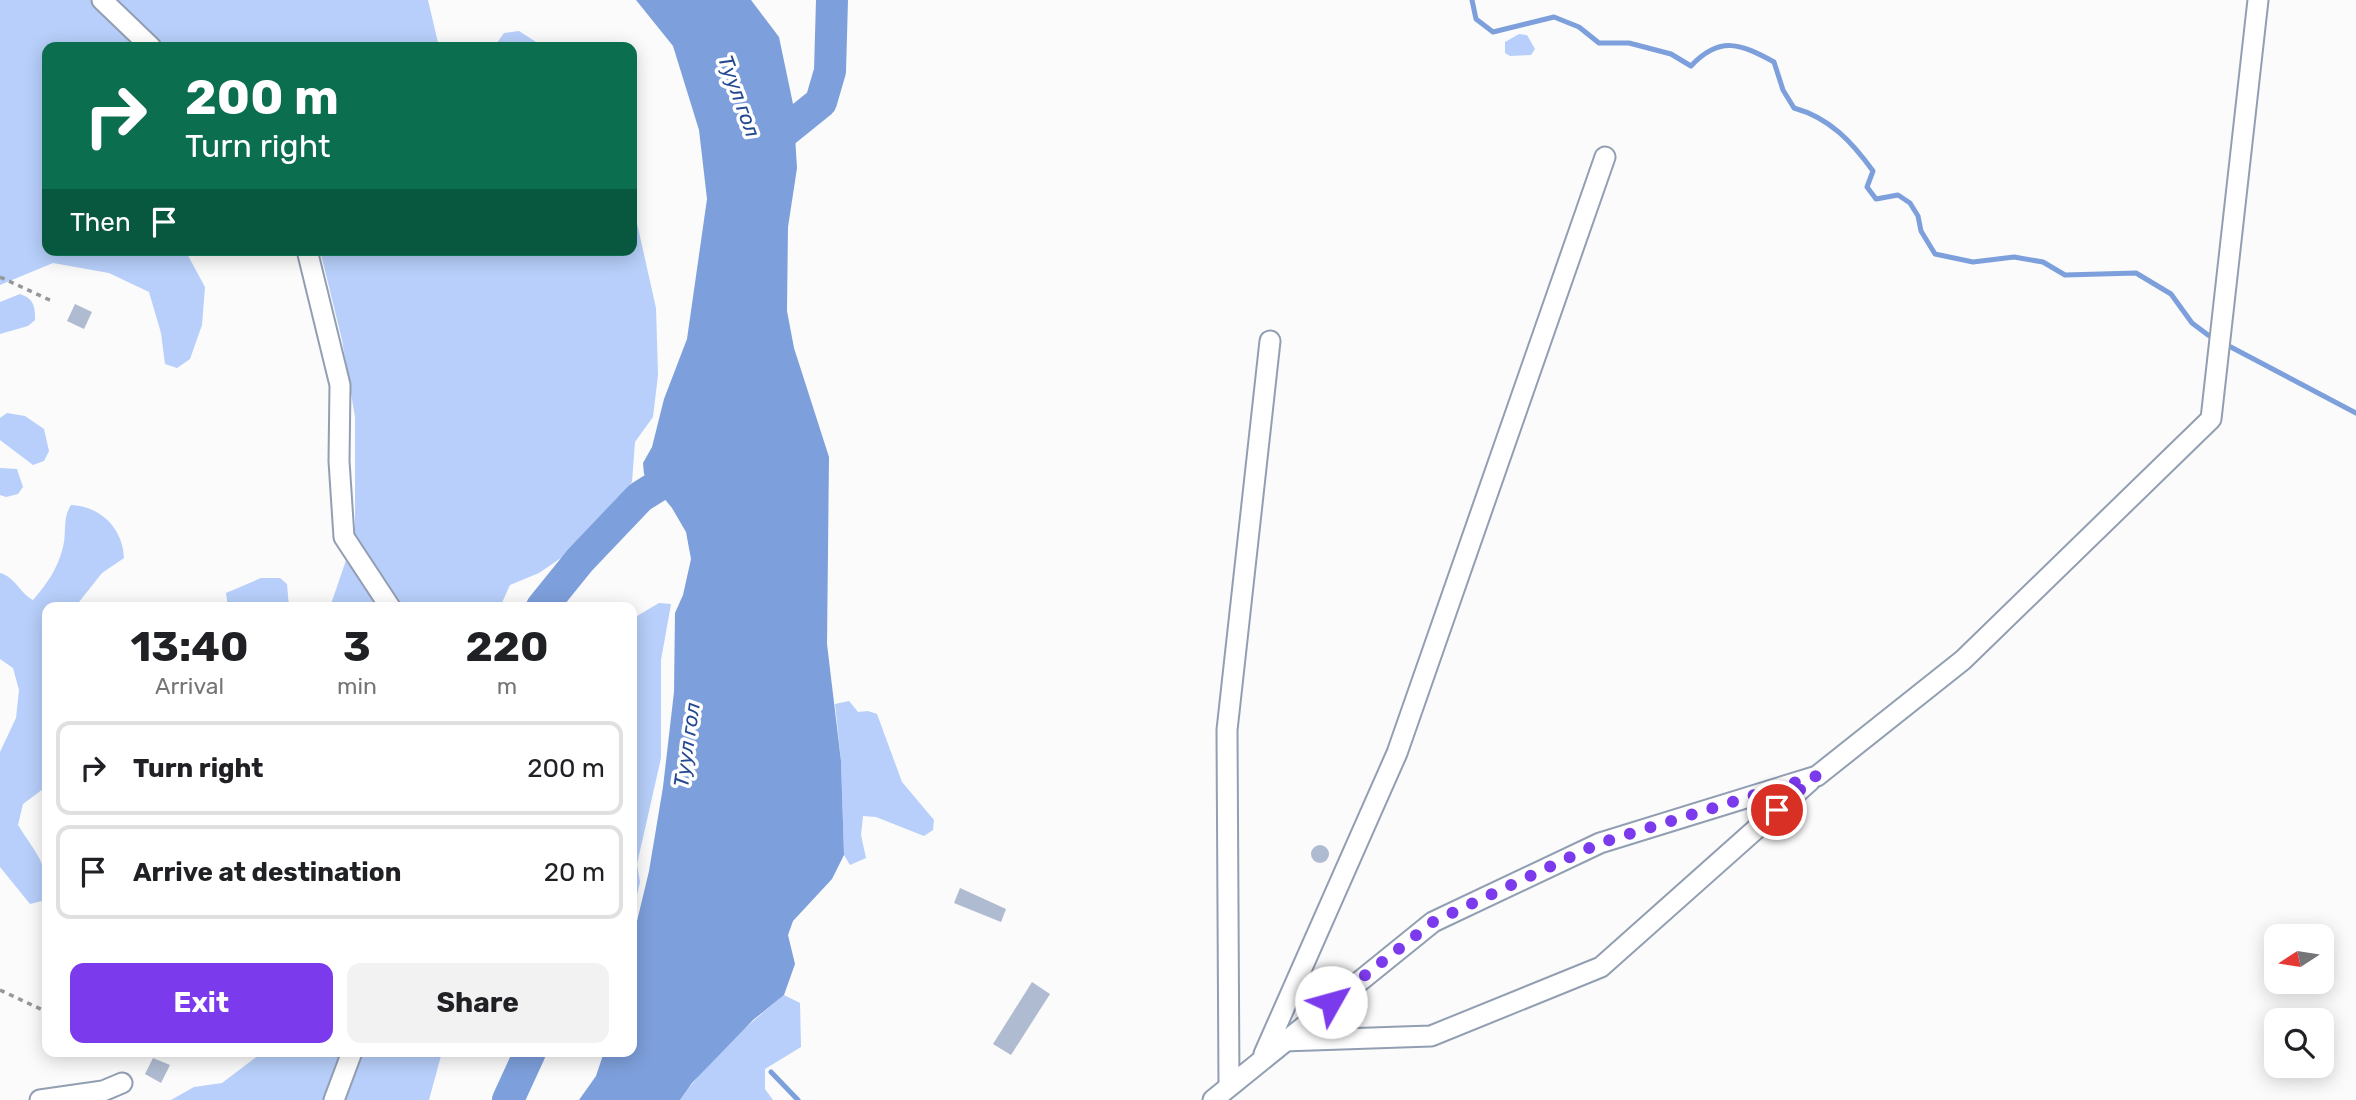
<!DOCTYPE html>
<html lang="en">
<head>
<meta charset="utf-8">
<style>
	:root { --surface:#fff; --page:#f2f2f2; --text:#202124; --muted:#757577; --line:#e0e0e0; --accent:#7c3aed }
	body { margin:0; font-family:Rubik,sans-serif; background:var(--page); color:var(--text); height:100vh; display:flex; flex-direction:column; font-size:26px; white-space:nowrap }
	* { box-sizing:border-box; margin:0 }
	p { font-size:23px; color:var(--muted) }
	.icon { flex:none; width:38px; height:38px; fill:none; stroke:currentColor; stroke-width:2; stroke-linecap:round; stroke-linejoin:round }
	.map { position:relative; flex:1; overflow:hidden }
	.side { position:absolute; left:42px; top:602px; width:595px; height:455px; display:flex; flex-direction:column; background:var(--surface); border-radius:14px; box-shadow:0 4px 18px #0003 }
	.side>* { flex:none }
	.top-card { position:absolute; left:42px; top:42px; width:595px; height:214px; border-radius:14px; box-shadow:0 4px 18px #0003; background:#0b6e4f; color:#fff; overflow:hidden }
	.needle { width:46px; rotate:258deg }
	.buttons { position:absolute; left:2264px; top:924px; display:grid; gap:14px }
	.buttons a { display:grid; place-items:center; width:70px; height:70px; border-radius:14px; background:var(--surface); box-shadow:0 4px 18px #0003; font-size:35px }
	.pin { position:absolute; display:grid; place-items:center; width:60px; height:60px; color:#fff; margin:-30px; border:4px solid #fff; border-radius:50%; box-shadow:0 2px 7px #0007 }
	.me { position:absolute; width:77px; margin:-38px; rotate:52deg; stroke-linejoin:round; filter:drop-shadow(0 0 5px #0008) }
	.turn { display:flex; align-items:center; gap:24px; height:147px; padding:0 28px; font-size:32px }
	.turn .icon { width:91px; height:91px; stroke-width:2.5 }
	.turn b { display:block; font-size:49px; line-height:60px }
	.then { display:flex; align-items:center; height:66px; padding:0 28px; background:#0003; gap:14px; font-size:26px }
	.eta { display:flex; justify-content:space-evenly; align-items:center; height:119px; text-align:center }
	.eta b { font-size:42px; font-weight:700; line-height:49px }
	.button { display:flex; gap:14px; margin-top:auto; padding:14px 28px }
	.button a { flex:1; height:80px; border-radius:14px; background:var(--accent); color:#fff; font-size:28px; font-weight:700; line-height:80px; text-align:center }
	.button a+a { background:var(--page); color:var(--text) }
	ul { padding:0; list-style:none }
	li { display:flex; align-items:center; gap:21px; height:94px; margin:0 14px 10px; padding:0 14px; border:4px solid var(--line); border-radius:14px }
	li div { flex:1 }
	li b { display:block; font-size:26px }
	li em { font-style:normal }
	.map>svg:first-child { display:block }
	.green { fill:#b7cffa }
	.water { fill:#7d9fdb }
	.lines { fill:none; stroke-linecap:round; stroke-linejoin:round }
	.stream { stroke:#7d9fdb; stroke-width:5 }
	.river { stroke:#7d9fdb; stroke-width:32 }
	.building { fill:#afbbd0 }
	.street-casing { stroke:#929eb2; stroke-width:23 }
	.path { stroke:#95989b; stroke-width:3.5; stroke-dasharray:5 5; stroke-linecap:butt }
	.street { stroke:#fff; stroke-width:19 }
	.route { stroke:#7c3aed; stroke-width:12; stroke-dasharray:0 21.6 }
	.labels { text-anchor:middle; stroke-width:7; stroke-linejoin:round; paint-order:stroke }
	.water-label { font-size:21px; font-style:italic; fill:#244991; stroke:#fff }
</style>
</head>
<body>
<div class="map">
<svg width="2356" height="1100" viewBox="0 0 2356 1100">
	<rect width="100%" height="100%" fill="#fafbfa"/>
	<g class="green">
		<path d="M 0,0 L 428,0 L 439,47 L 47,47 L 47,250 L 185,250 L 205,287 L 202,325 L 190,359 L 177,368 L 165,364 L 161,333 L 149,292 L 109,273 L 53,263 L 0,285 Z"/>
		<path d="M 519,31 L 544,47 L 494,47 L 504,33 Z"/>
		<path d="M 1519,34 L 1527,35 L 1535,49 L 1531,55 L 1510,56 L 1505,53 L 1505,42 Z"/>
		<path d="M 632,201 L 656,308 L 658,375 L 653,417 L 635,442 L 632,482 L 605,514 L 574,549 L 539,573 L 510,585 L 500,607 L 330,607 L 355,534 L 355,417 L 342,340 L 320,250 L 632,250 Z"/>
		<path d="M 20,294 C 34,299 35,306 35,320 L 28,326 L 0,334 L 0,302 Z"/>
		<path d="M 7,413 L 25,416 L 44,429 L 49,451 L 44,461 L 33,465 L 0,440 L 0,418 Z"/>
		<path d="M 0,468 L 17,469 L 23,487 L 18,494 L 6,497 L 0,495 Z"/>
		<path d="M 71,505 C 100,506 123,528 124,558 L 102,573 L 75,607 L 47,607 L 47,786 L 23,804 L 18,825 C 33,849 53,870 46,900 L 30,904 L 0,867 L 0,752 L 16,718 L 19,690 L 13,668 L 0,659 L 0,573 C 15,577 19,592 33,600 C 47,584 58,568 63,547 C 67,532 62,519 71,505 Z"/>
		<path d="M 261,578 L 280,578 L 287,584 L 289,607 L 228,607 L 226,593 Z"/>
		<path d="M 659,603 L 671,604 L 661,660 L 661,758 L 637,864 L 640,882 L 632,917 L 632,619 Z"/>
		<path d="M 849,701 L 858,712 L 868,711 L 877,714 L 902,782 L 934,820 L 933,830 L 924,836 L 876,817 L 863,816 L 861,835 L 866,858 L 850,865 L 844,855 L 841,761 L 835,704 Z"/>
		<path d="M 784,995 L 800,1003 L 801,1047 L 765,1069 L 765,1089 L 773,1100 L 680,1100 C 708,1060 746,1026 784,995 Z"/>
		<path d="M 263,1052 L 442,1052 L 429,1100 L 171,1100 L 194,1087 L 222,1083 Z"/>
	</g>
	<path class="water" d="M 636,0 L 751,0 L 779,37 L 793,104 L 797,168 L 788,227 L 787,311 L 794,348 L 829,457 L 827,644 L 841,761 L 844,855 L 832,879 L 793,921 L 788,935 L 795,964 L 784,995 L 753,1020 L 692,1083 L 680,1100 L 579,1100 L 596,1076 L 604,1052 L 632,1052 L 632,942 L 649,871 L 663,787 L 674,692 L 675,613 L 683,595 L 691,559 L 686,532 L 672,508 L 644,474 L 643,463 L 652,447 L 664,399 L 687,339 L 707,199 L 699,130 L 673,46 Z"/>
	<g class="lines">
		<g class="stream">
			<path d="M 1472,0 L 1476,19 L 1493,32 L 1554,17 L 1579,27 L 1599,43 L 1629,43 L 1671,54 L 1691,66 C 1720,35 1741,44 1774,62 L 1783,90 L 1794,108 C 1830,118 1852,142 1873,171 L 1867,187 L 1876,199 L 1898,195 L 1910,203 L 1918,216 L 1921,231 L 1935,254 L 1973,262 L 2014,257 L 2043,262 L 2065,275 L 2136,273 L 2171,294 L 2192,323 L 2208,335 L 2356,413"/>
			<path d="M 771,1072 L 798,1100"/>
		</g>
		<g class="river">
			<path d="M 759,152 L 821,102 L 830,71 L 832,0"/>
			<path d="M 542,607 L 580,560 L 640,497 L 691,465"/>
			<path d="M 508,1100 L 530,1052"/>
		</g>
	</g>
	<g class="building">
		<path d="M 75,304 L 92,312 L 84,329 L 67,321 Z"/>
		<circle cx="1320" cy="854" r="9"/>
		<path d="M 960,888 L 1006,909 L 1001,922 L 954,903 Z"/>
		<path d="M 1032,982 L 1050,994 L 1011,1055 L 993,1044 Z"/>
		<path d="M 153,1058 L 170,1065 L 161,1083 L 145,1074 Z"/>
	</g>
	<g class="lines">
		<g class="street-casing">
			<g id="street">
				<path d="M 102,0 L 151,47"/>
				<path d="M 307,250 L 340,385 L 339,461 L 344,537 L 390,607"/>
				<path d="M 1283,1041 L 1431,1036 L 1601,967 L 1810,781"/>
				<path d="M 1264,1054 L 1397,753 L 1605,157"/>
				<path d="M 1229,1086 L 1227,730 L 1270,341"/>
				<path d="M 40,1100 L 103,1091 L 122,1083"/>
				<path d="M 334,1100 L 352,1052"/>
				<path d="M 1213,1100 L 1433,922 L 1600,843 L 1817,776 L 1963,660 L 2211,419 L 2258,0"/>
			</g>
		</g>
		<g class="path">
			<path d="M 0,277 L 54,302"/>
			<path d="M 0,990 L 47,1012"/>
		</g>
		<use href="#street" class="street"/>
	</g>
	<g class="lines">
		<path class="route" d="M 1331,1002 L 1433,922 L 1600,843 L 1816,776 L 1777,810"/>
	</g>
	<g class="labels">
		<g class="water-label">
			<text transform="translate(739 96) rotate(70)" y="7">Туул гол</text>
			<text transform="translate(687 745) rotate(-82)" y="7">Туул гол</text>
		</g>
	</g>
</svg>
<div class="buttons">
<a><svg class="needle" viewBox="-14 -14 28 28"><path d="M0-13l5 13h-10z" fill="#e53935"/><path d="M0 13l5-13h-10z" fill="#757577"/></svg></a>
<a><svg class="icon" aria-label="search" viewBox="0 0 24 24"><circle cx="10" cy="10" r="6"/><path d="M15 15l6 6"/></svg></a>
</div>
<div class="pin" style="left:1777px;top:810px;background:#d93025"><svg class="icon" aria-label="arrive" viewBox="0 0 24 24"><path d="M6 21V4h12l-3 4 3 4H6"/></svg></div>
<svg class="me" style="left:1331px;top:1002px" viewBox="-20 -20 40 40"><circle r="19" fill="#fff"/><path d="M0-13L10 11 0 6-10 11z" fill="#7c3aed"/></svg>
<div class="top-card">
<div class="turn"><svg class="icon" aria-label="right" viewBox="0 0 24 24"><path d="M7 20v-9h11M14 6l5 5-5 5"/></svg><div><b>200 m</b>Turn right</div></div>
<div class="then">Then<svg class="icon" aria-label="arrive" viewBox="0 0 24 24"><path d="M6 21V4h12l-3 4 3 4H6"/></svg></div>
</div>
<section class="side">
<div class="eta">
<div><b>13:40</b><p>Arrival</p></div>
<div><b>3</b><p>min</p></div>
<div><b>220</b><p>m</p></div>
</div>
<ul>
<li><svg class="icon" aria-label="right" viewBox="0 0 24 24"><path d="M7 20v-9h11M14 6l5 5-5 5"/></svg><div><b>Turn right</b></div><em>200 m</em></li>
<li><svg class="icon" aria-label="arrive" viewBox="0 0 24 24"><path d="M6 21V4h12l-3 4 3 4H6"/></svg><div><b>Arrive at destination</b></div><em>20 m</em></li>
</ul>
<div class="button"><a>Exit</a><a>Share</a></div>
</section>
</div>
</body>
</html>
